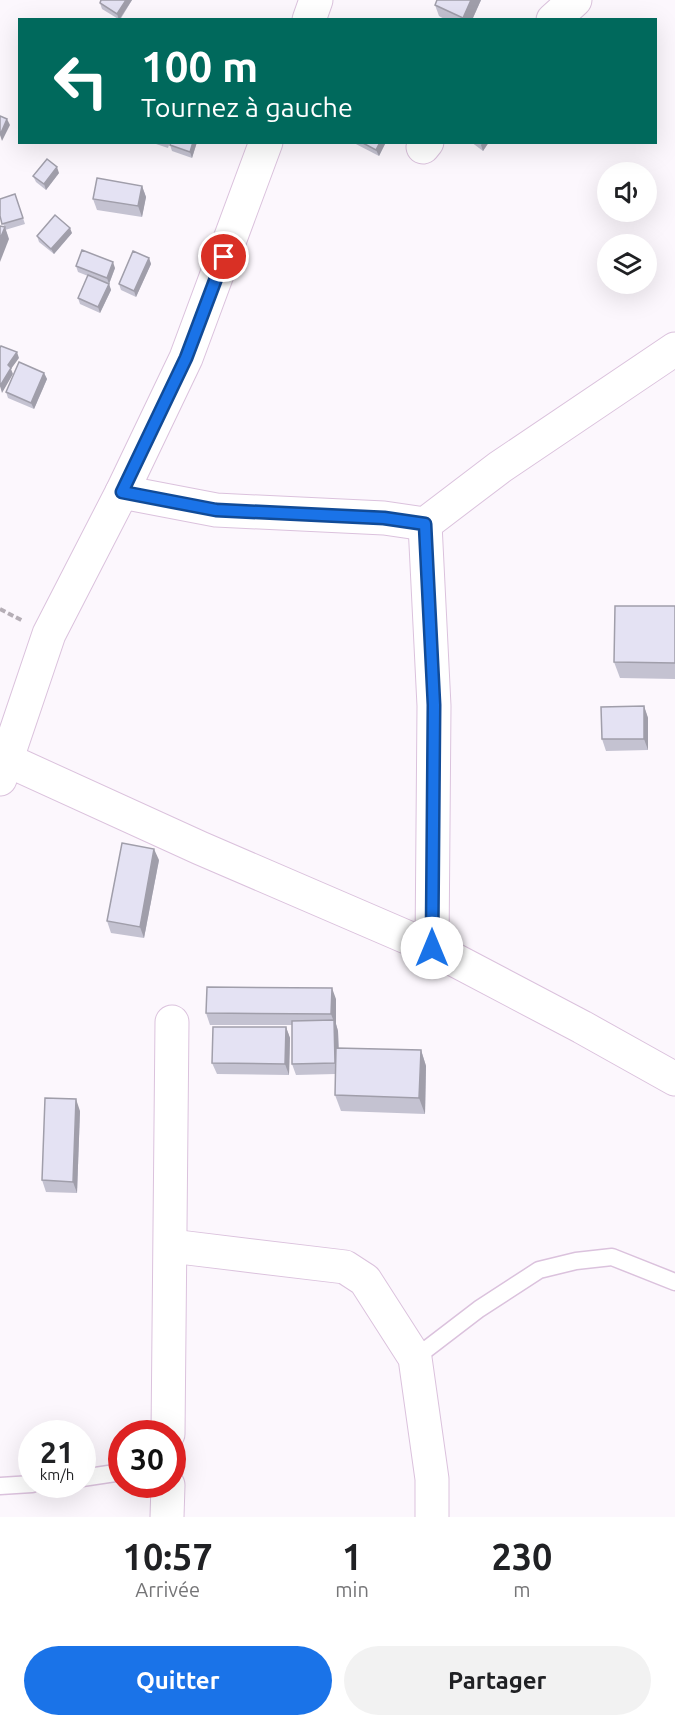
<!DOCTYPE html>
<html lang="fr">
<head>
<meta charset="utf-8">
<style>
	:root { --surface:#fff; --page:#f2f2f2; --text:#202124; --muted:#757577; --accent:#1a73e8 }
	body { margin:0; font-family:Ubuntu,sans-serif; background:var(--page); color:var(--text); height:100vh; display:flex; flex-direction:column; font-size:22px; white-space:nowrap }
	* { box-sizing:border-box; margin:0 }
	p { font-size:20px; color:var(--muted) }
	.icon { flex:none; width:33px; height:33px; fill:none; stroke:currentColor; stroke-width:2; stroke-linecap:round; stroke-linejoin:round }
	.map { position:relative; height:1517px; overflow:hidden }
	.sheet { display:flex; flex-direction:column; background:var(--surface); flex:1 }
	.sheet>* { flex:none }
	.guide { position:absolute; left:18px; top:18px; width:639px; height:126px; border-radius:0px; box-shadow:0 6px 24px #0002; background:#00695c; color:#fff; overflow:hidden }
	.controls { position:absolute; left:597px; top:162px; display:grid; gap:12px }
	.controls a { display:grid; place-items:center; width:60px; height:60px; border-radius:50%; background:var(--surface); box-shadow:0 6px 24px #0002; font-size:30px }
	.speed { position:absolute; left:18px; top:1420px; display:flex; gap:12px; font-size:30px; font-weight:700; text-align:center }
	.speed>* { display:grid; place-content:center; width:78px; height:78px; border-radius:50%; background:var(--surface); box-shadow:0 6px 24px #0002; line-height:1 }
	.speed small { font-size:15px; font-weight:400 }
	.speed .limit { border:9px solid #d22; background:#fff; color:#111 }
	.pin { position:absolute; display:grid; place-items:center; width:51px; height:51px; color:#fff; margin:-26px; border:3px solid #fff; border-radius:50%; box-shadow:0 2px 6px #0007 }
	.me { position:absolute; width:66px; margin:-33px; rotate:0deg; stroke-linejoin:round; filter:drop-shadow(0 0 4px #0008) }
	.turn { display:flex; align-items:center; gap:21px; height:126px; padding:0 24px; font-size:27px }
	.turn .icon { width:78px; height:78px; stroke-width:2.5 }
	.turn b { display:block; font-size:42px; line-height:51px }
	.eta { display:flex; justify-content:space-evenly; align-items:center; height:102px; text-align:center }
	.eta b { font-size:36px; font-weight:700; line-height:42px }
	.primary-button { display:flex; gap:12px; margin-top:auto; padding:12px 24px }
	.primary-button a { flex:1; height:69px; border-radius:36px; background:var(--accent); color:#fff; font-size:24px; font-weight:700; line-height:69px; text-align:center }
	.primary-button a+a { background:var(--page); color:var(--text) }
	.map>svg:first-child { display:block }
	.lines { fill:none; stroke-linecap:round; stroke-linejoin:round }
	.lane-casing { stroke:#dbc2dd; stroke-width:19 }
	.street-casing { stroke:#dbc2dd; stroke-width:35 }
	.path { stroke:#b5aeb6; stroke-width:4; stroke-dasharray:6 3; stroke-linecap:butt }
	.lane { stroke:#fff; stroke-width:16 }
	.street { stroke:#fff; stroke-width:33 }
	.wall { fill:#c4c2d1 }
	.shaded-wall { fill:#a09eaa }
	.building { fill:#e4e2f3; stroke:#a09eaa; stroke-width:1.5 }
	.route-casing { stroke:#114b97; stroke-width:15 }
	.route { stroke:#1a73e8; stroke-width:10 }
</style>
</head>
<body>
<div class="map">
<svg width="675" height="1517" viewBox="0 0 675 1517">
	<rect width="100%" height="100%" fill="#fcf7fd"/>
	<g class="lines">
		<g class="lane-casing">
			<g id="lane">
				<path d="M 415,1358 L 479,1309 L 539,1270 L 576,1261 L 612,1257 L 675,1282"/>
				<path d="M 82,1478 L 122,1472"/>
				<path d="M 0,1486 L 32,1484"/>
			</g>
		</g>
		<g class="street-casing">
			<g id="street">
				<path d="M 309,20 L 316,0"/>
				<path d="M 553,20 L 575,0"/>
				<path d="M 423,147 L 427,142"/>
				<path d="M 122,492 L 216,510 L 384,518 L 425,524 L 500,467 L 675,349"/>
				<path d="M 425,524 L 434,706 L 432,948"/>
				<path d="M 7,760 L 200,848 L 432,948 L 582,1027 L 675,1079"/>
				<path d="M 0,779 L 49,634 L 122,492 L 186,358 L 266,142"/>
				<path d="M 171,1246 L 345,1267 L 365,1280 L 415,1358 L 432,1479 L 432,1517"/>
				<path d="M 168,1434 L 172,1022"/>
				<path d="M 167,1517 L 168,1485"/>
			</g>
		</g>
		<path class="path" d="M 0,609 L 23,621"/>
		<use href="#lane" class="lane"/>
		<use href="#street" class="street"/>
	</g>
	<g class="wall">
		<path d="M 101,0 L 132,0 L 120,20 L 102,9 L 100,3 Z"/>
		<path d="M 481,0 L 472,20 L 446,20 L 439,16 L 435,5 Z"/>
		<path d="M 150,142 L 170,142 L 168,148 Z"/>
		<path d="M 171,142 L 197,142 L 192,158 L 172,151 L 170,145 Z"/>
		<path d="M 352,142 L 386,142 L 379,156 Z"/>
		<path d="M 471,142 L 489,142 L 483,151 Z"/>
		<path d="M 59,173 L 46,190 L 36,182 L 33,176 Z"/>
		<path d="M 142,186 L 146,197 L 142,217 L 97,210 L 93,199 Z"/>
		<path d="M 15,194 L 25,224 L 5,230 L 9,239 L 0,216 Z"/>
		<path d="M 72,233 L 54,254 L 39,242 L 37,236 Z"/>
		<path d="M 149,258 L 151,264 L 136,297 L 121,290 L 119,284 Z"/>
		<path d="M 76,266 L 115,268 L 109,284 L 99,280 L 109,284 L 111,290 L 100,313 L 80,304 L 78,298 L 88,276 L 78,272 Z"/>
		<path d="M 44,373 L 47,379 L 34,409 L 8,398 L 6,392 Z"/>
		<path d="M 675,606 L 675,679 L 620,678 L 614,662 Z"/>
		<path d="M 644,706 L 648,718 L 648,750 L 606,751 L 602,739 Z"/>
		<path d="M 159,860 L 144,938 L 111,933 L 107,921 Z"/>
		<path d="M 336,999 L 336,1024 L 338,1031 L 339,1048 L 421,1050 L 426,1066 L 425,1114 L 341,1111 L 335,1095 L 335,1074 L 296,1075 L 292,1064 L 292,1025 L 210,1025 L 206,1013 Z"/>
		<path d="M 286,1027 L 290,1038 L 289,1075 L 217,1074 L 212,1063 Z"/>
		<path d="M 80,1111 L 77,1193 L 46,1192 L 42,1180 Z"/>
	</g>
	<g class="shaded-wall">
		<path d="M 126,0 L 132,0 L 119,20 L 117,14 Z"/>
		<path d="M 471,0 L 481,0 L 472,20 L 464,20 L 463,18 Z"/>
		<path d="M 7,119 L 10,125 L 2,141 L 0,135 Z"/>
		<path d="M 193,142 L 197,142 L 192,158 L 190,152 Z"/>
		<path d="M 380,142 L 386,142 L 379,156 L 376,150 Z"/>
		<path d="M 483,142 L 489,142 L 483,151 L 481,145 Z"/>
		<path d="M 57,167 L 59,173 L 46,190 L 44,184 Z"/>
		<path d="M 142,186 L 146,197 L 142,217 L 138,206 Z"/>
		<path d="M 5,227 L 9,239 L 0,262 L 0,239 Z"/>
		<path d="M 70,228 L 72,233 L 54,254 L 51,249 Z"/>
		<path d="M 149,258 L 151,264 L 136,297 L 134,291 Z"/>
		<path d="M 113,262 L 115,268 L 109,284 L 107,278 Z"/>
		<path d="M 109,284 L 111,290 L 100,313 L 98,307 Z"/>
		<path d="M 17,352 L 19,358 L 11,369 L 13,374 L 2,393 L 0,386 L 8,365 Z"/>
		<path d="M 44,373 L 47,379 L 34,409 L 31,403 Z"/>
		<path d="M 644,706 L 648,718 L 648,750 L 644,739 Z"/>
		<path d="M 154,849 L 159,860 L 144,938 L 140,927 Z"/>
		<path d="M 332,988 L 336,999 L 336,1024 L 338,1031 L 339,1074 L 335,1063 L 334,1022 L 331,1014 Z"/>
		<path d="M 286,1027 L 290,1038 L 289,1075 L 285,1064 Z"/>
		<path d="M 421,1050 L 426,1066 L 425,1114 L 419,1098 Z"/>
		<path d="M 76,1099 L 80,1111 L 77,1193 L 73,1182 Z"/>
	</g>
	<g class="building">
		<path d="M 101,0 L 126,0 L 117,14 L 100,3 Z"/>
		<path d="M 437,0 L 471,0 L 463,18 L 435,5 Z"/>
		<path d="M 0,116 L 7,119 L 0,135 Z"/>
		<path d="M 171,142 L 193,142 L 190,152 L 170,145 Z"/>
		<path d="M 361,142 L 380,142 L 376,150 Z"/>
		<path d="M 47,159 L 57,167 L 44,184 L 33,176 Z"/>
		<path d="M 97,178 L 142,186 L 138,206 L 93,199 Z"/>
		<path d="M 15,194 L 23,218 L 2,224 L 0,216 L 0,199 Z"/>
		<path d="M 55,215 L 70,228 L 51,249 L 37,236 Z"/>
		<path d="M 0,226 L 5,227 L 0,239 Z"/>
		<path d="M 82,250 L 113,262 L 107,278 L 76,266 Z"/>
		<path d="M 133,251 L 149,258 L 134,291 L 119,284 Z"/>
		<path d="M 88,275 L 109,284 L 98,307 L 78,298 Z"/>
		<path d="M 1,346 L 17,352 L 8,365 L 11,368 L 0,386 L 0,348 Z"/>
		<path d="M 19,362 L 44,373 L 31,403 L 6,392 Z"/>
		<path d="M 615,606 L 675,606 L 675,663 L 614,662 Z"/>
		<path d="M 644,706 L 644,739 L 602,739 L 601,707 Z"/>
		<path d="M 122,843 L 154,849 L 140,927 L 107,921 Z"/>
		<path d="M 207,987 L 332,988 L 331,1014 L 206,1013 Z"/>
		<path d="M 334,1020 L 335,1063 L 292,1064 L 292,1021 Z"/>
		<path d="M 213,1027 L 286,1027 L 285,1064 L 212,1063 Z"/>
		<path d="M 336,1048 L 421,1050 L 419,1098 L 335,1095 Z"/>
		<path d="M 45,1098 L 76,1099 L 73,1182 L 42,1180 Z"/>
	</g>
	<g class="lines">
		<g class="route-casing">
			<path id="route" d="M 224,257 L 186,358 L 122,492 L 216,510 L 384,518 L 425,524 L 434,705 L 432,948"/>
		</g>
		<use href="#route" class="route"/>
	</g>
</svg>
<div class="controls">
<a><svg class="icon" aria-label="sound" viewBox="0 0 24 24"><path d="M4 9h4l5-4v14l-5-4H4zM17 9q2 3 0 6"/></svg></a>
<a><svg class="icon" aria-label="layers" viewBox="0 0 24 24"><path d="M12 4l9 5-9 5-9-5zM3 14l9 5 9-5"/></svg></a>
</div>
<div class="speed"><div>21<small>km/h</small></div><div class="limit">30</div></div>
<div class="pin" style="left:224px;top:257px;background:#d93025"><svg class="icon" aria-label="arrive" viewBox="0 0 24 24"><path d="M6 21V4h12l-3 4 3 4H6"/></svg></div>
<svg class="me" style="left:432px;top:948px" viewBox="-20 -20 40 40"><circle r="19" fill="#fff"/><path d="M0-13L10 11 0 6-10 11z" fill="#1a73e8"/></svg>
<div class="guide">
<div class="turn"><svg class="icon" aria-label="left" viewBox="0 0 24 24"><path d="M17 20v-9H6M10 6l-5 5 5 5"/></svg><div><b>100 m</b>Tournez à gauche</div></div>
</div>
</div>
<section class="sheet">
<div class="eta">
<div><b>10:57</b><p>Arrivée</p></div>
<div><b>1</b><p>min</p></div>
<div><b>230</b><p>m</p></div>
</div>
<div class="primary-button"><a>Quitter</a><a>Partager</a></div>
</section>
</body>
</html>
